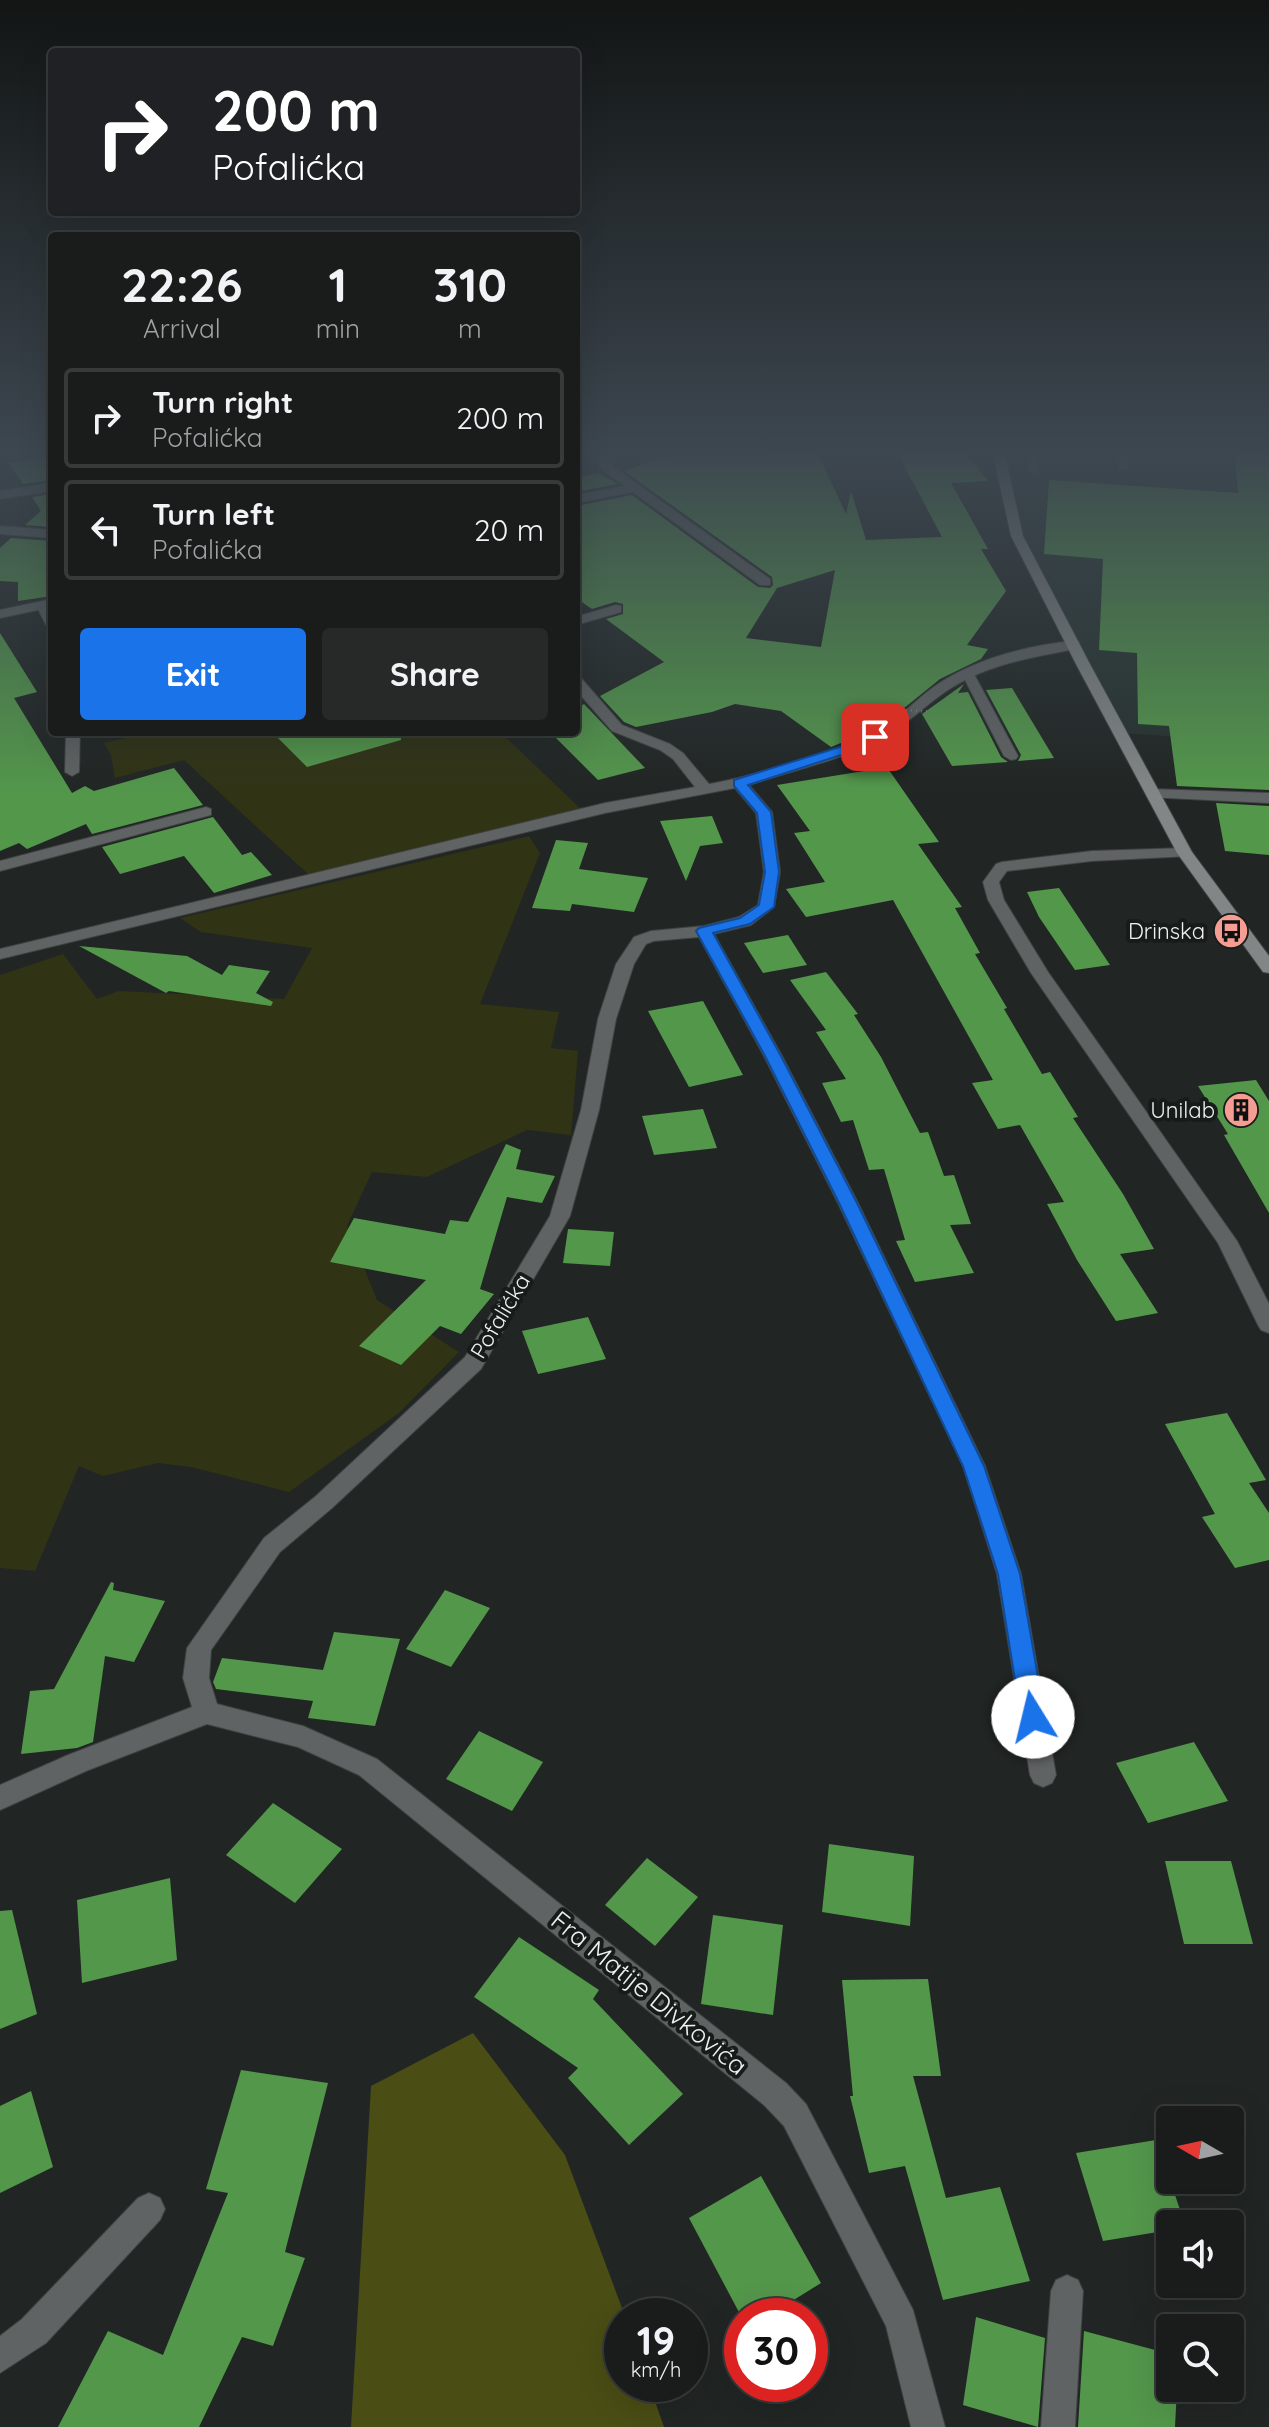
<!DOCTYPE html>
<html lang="en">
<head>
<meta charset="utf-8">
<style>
	:root { --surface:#191c1b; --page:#262928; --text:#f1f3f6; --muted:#9fa1a3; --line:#373a3a; --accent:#1a73e8 }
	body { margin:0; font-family:Quicksand,sans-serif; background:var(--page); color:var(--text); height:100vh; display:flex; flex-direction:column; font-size:30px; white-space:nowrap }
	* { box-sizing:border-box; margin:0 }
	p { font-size:26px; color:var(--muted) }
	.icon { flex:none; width:44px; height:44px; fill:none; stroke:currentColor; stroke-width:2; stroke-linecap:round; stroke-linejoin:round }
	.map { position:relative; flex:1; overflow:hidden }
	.details { position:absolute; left:48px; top:232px; width:532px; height:504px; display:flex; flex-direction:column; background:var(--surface); border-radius:8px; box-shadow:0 8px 32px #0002,0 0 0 2px var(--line) }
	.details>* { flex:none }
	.guide { position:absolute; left:48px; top:48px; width:532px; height:168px; border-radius:8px; box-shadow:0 8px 32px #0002,0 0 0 2px var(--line); background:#202124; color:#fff; overflow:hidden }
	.needle { width:52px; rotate:279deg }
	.tools { position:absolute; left:1156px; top:2106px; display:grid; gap:16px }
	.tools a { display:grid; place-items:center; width:88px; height:88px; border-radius:8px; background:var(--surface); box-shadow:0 8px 32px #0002,0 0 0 2px var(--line); font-size:40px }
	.speed { position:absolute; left:604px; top:2298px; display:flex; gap:16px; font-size:40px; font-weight:700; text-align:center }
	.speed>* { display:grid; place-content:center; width:104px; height:104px; border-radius:50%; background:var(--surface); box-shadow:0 8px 32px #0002,0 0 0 2px var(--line); line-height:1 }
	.speed small { font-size:20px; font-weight:400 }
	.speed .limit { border:12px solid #d22; background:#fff; color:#111 }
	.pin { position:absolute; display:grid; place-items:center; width:68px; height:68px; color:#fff; margin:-34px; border-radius:16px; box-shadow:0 4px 12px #0006 }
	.me { position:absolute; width:88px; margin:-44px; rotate:351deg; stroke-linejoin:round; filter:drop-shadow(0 0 6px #0008) }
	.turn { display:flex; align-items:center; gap:28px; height:168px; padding:0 32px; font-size:36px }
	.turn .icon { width:104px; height:104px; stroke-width:2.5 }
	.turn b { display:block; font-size:56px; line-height:68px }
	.eta { display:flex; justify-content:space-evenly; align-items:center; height:136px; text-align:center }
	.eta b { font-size:48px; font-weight:800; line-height:56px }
	.button { display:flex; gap:16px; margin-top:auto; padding:16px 32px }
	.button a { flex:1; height:92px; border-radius:8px; background:var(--accent); color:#fff; font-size:32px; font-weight:800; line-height:92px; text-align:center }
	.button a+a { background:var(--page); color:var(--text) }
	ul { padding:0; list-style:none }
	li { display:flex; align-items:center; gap:24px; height:100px; margin:0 16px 12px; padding:0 16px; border:4px solid var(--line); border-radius:8px }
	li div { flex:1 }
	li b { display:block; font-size:30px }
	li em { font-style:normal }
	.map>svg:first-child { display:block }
	.built { fill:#26322e }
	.green { fill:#303314 }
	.forest { fill:#4a4d14 }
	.building { fill:#53974b; fill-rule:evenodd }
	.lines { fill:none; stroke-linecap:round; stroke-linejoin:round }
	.service-casing { stroke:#3e4240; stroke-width:2 }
	.minor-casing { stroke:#3e4240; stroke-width:2 }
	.tertiary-casing { stroke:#3e4240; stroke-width:2 }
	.secondary-casing { stroke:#3e4240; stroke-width:2 }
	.service { fill:#606363; fill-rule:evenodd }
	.minor { fill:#606363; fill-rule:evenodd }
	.tertiary { fill:#606363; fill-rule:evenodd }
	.secondary { fill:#828686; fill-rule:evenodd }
	.path-bridge { stroke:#7a7e7c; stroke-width:3; stroke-dasharray:1 4; stroke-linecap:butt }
	.route { fill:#1a73e8; stroke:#114b97; stroke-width:2 }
	.labels { text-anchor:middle; stroke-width:8; stroke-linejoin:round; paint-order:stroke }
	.poi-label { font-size:22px; fill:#edf1ef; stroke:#171c1a; text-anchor:end }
	.street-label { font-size:22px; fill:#edf1ef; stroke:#171c1a }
	.near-street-label { font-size:26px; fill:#edf1ef; stroke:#171c1a }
</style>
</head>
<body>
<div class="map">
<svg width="1269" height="2427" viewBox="0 0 1269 2427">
	<rect width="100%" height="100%" fill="#212624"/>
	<path class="built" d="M 1000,454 L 1269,454 L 1269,743 L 1121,733 L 1017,536 L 1001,474 Z"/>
	<g class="green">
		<path d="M 152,732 L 500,732 L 582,810 L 309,875 L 184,760 L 115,778 L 111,755 L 104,743 Z"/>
		<path d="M 529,836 L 540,853 L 480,1004 L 559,1012 L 551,1048 L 578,1051 L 571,1135 L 527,1130 L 427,1177 L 372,1172 L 347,1226 L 377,1300 L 459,1352 L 399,1413 L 289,1492 L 191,1467 L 158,1463 L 103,1476 L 79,1466 L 35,1571 L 0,1568 L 0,975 L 63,954 L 97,999 L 119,991 L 284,999 L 312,948 L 201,932 L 180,918 Z"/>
	</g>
	<path class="forest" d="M 473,2033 L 565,2155 L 625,2316 L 622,2316 L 622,2384 L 649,2384 L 664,2427 L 351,2427 L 371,2086 Z"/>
	<g class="building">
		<path d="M 818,454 L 846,514 L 851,491 L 866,540 L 942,537 L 898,454 L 966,454 L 988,481 L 951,483 L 988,549 L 981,549 L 1006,591 L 967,645 L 988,649 L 981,659 L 940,679 L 898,713 L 863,734 L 831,747 L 781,711 L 735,704 L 712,712 L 636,727 L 624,722 L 600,696 L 664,662 L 606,619 L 623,614 L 623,604 L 615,602 L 592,609 L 576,598 L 576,506 L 632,495 L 758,587 L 770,588 L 773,585 L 772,577 L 624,471 L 667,456 ZM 835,570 L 821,647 L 746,638 L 777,588 Z"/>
		<path d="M 1235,454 L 1269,454 L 1269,790 L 1177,786 L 1169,726 L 1138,724 L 1137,653 L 1099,650 L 1103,559 L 1044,554 L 1049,480 L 1238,493 Z"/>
		<path d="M 52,456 L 52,480 L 23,484 L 9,463 Z"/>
		<path d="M 598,473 L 618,484 L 576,492 L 576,478 Z"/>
		<path d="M 52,494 L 52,527 L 25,525 L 41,511 L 32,497 Z"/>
		<path d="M 11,538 L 52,541 L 52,596 L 18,601 L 18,582 L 0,581 L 0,548 Z"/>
		<path d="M 0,633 L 37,692 L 14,698 L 72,793 L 85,786 L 94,791 L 174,768 L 203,805 L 92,834 L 86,824 L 27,849 L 19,843 L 0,851 Z"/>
		<path d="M 964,684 L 958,693 L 968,692 L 1001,757 L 1008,762 L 952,766 L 922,714 Z"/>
		<path d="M 1012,688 L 1054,758 L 1018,761 L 1021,755 L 986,690 Z"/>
		<path d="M 576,701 L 581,706 L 584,704 L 645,768 L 598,780 L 550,732 L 576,732 Z"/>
		<path d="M 272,732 L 400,732 L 401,740 L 307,767 Z"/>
		<path d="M 873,747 L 939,842 L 918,844 L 962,907 L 955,908 L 980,953 L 975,954 L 1007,1008 L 1004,1009 L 1042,1074 L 1050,1072 L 1078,1117 L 1073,1118 L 1123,1194 L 1154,1249 L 1120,1254 L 1158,1313 L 1116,1321 L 1077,1260 L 1047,1204 L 1064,1202 L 1020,1125 L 998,1129 L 972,1083 L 993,1080 L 893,900 L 806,917 L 786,889 L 825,882 L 794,833 L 810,831 L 777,785 L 864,771 L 846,758 Z"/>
		<path d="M 1216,803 L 1269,806 L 1269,855 L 1225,851 Z"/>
		<path d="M 712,816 L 723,843 L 700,846 L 686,881 L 660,821 Z"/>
		<path d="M 213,817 L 242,855 L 251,852 L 272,875 L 214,893 L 184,856 L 120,874 L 102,847 Z"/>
		<path d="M 556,840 L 588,843 L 579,869 L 648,878 L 634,912 L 572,904 L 570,911 L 532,908 Z"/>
		<path d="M 1059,888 L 1110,965 L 1075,970 L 1039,917 L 1027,892 Z"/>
		<path d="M 788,935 L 807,965 L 763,973 L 744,943 Z"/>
		<path d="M 79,946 L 187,956 L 222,975 L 229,965 L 270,971 L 256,993 L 273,1002 L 271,1006 L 169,991 L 166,993 Z"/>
		<path d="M 826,972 L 858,1014 L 854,1015 L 881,1057 L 920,1133 L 928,1132 L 944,1176 L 954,1175 L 971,1224 L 950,1225 L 974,1273 L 915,1282 L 896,1241 L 905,1240 L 884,1169 L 869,1170 L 853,1120 L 841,1122 L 822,1083 L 846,1079 L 816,1032 L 826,1030 L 790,980 Z"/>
		<path d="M 703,1001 L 743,1075 L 689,1087 L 648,1011 Z"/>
		<path d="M 1256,1080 L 1269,1101 L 1269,1213 L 1224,1135 L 1228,1134 L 1198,1086 Z"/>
		<path d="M 703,1109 L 717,1148 L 654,1155 L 642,1116 Z"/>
		<path d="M 506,1144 L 521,1150 L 516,1169 L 555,1176 L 542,1203 L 507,1197 L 480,1289 L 494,1294 L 461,1334 L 440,1326 L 401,1365 L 359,1346 L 426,1280 L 330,1262 L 354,1218 L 445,1234 L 450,1220 L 468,1222 Z"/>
		<path d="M 568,1229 L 614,1232 L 610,1266 L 563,1263 Z"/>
		<path d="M 588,1317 L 606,1359 L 538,1374 L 522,1331 Z"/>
		<path d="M 1227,1413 L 1266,1480 L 1249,1483 L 1269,1513 L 1269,1560 L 1235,1568 L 1202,1517 L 1215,1514 L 1165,1424 Z"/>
		<path d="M 111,1582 L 114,1583 L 113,1590 L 165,1601 L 134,1662 L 105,1656 L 93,1742 L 77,1748 L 21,1754 L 30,1691 L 54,1689 Z"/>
		<path d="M 445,1590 L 490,1608 L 451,1667 L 406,1649 Z"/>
		<path d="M 334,1632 L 400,1639 L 375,1726 L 308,1718 L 313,1701 L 216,1689 L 213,1682 L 222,1658 L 323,1670 Z"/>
		<path d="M 479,1731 L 543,1762 L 512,1811 L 446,1779 Z"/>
		<path d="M 1194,1742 L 1228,1801 L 1148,1823 L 1116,1763 Z"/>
		<path d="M 273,1803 L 342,1849 L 295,1903 L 226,1855 Z"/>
		<path d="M 829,1844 L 914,1856 L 910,1926 L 822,1912 Z"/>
		<path d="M 647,1858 L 698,1897 L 655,1946 L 605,1905 Z"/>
		<path d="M 1165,1861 L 1231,1861 L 1253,1944 L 1184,1944 Z"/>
		<path d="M 170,1878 L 177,1960 L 82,1983 L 77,1900 Z"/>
		<path d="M 12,1910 L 37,2014 L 0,2029 L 0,1911 Z"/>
		<path d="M 713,1915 L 783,1925 L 773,2015 L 701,2004 Z"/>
		<path d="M 519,1937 L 599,1990 L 593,1999 L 683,2094 L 629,2145 L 568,2078 L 578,2068 L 474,1997 Z"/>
		<path d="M 928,1979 L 941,2076 L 913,2076 L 946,2198 L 1000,2187 L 1030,2281 L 943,2300 L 905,2166 L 869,2173 L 850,2096 L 853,2096 L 842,1980 Z"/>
		<path d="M 241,2070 L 328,2083 L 285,2252 L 305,2258 L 273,2346 L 242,2337 L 199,2427 L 58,2427 L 108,2331 L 163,2355 L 228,2193 L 206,2189 Z"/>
		<path d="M 31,2091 L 53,2167 L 0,2193 L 0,2106 Z"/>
		<path d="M 1156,2140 L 1185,2224 L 1170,2224 L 1170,2230 L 1103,2241 L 1076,2153 Z"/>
		<path d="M 761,2176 L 821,2283 L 768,2316 L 741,2316 L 689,2218 Z"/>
		<path d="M 976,2317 L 1045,2338 L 1038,2427 L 963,2405 Z"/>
		<path d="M 1084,2331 L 1170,2354 L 1170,2388 L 1177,2388 L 1175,2427 L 1078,2427 Z"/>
	</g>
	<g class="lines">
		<g class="service-casing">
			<g id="service">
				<path d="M 1028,454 L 1038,454 L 1038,473 L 1029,471 Z"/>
				<path d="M 1118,454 L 1128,454 L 1128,471 L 1119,469 Z"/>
				<path d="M 38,603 L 48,605 L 52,613 L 52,629 L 46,625 L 36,605 Z"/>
				<path d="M 964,671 L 974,674 L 1018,756 L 1016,759 L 1011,760 L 1004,756 L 962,674 Z"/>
				<path d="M 66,732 L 80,732 L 79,772 L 72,776 L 65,772 Z"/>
			</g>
		</g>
		<g class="minor-casing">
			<g id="minor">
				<path d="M 593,454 L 605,454 L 612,466 L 770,579 L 770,585 L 760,585 L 633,492 L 576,503 L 576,495 L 625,486 L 603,470 Z"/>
				<path d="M 616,605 L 621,606 L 621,612 L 576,625 L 576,617 Z"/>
				<path d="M 1074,641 L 1079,642 L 1079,648 C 1033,658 993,662 951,688 C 921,707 899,734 866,747 C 828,763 787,772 749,785 L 772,812 L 780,872 L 774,907 L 751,925 L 714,934 L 782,1056 L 858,1203 L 985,1466 L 1021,1574 L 1056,1775 L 1052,1783 L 1043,1787 L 1034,1783 L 1030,1775 L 997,1574 L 963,1466 L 838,1203 L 764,1056 L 699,937 L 654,941 L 646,944 L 634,964 L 616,1019 L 599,1110 L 570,1216 L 481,1369 L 332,1508 L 280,1552 L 211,1650 L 209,1678 L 217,1704 L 303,1726 L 377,1759 L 786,2083 L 806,2104 L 913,2310 L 945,2427 L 911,2427 L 886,2326 L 784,2126 L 764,2105 L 359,1775 L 298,1747 L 207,1724 L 86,1771 L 0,1810 L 0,1785 L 68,1755 L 192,1707 L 183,1678 L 187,1648 L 264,1538 L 316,1496 L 465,1357 L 550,1216 L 581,1110 L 598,1019 L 616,964 L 634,937 L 651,931 L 704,926 L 739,917 L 758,905 L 764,872 L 756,813 L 735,788 L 605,813 L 0,959 L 0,949 L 605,803 L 695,787 L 673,759 L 660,750 L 612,731 L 576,690 L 576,677 L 581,678 L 622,725 L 670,744 L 683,753 L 709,784 C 758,775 841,752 883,727 C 904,715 920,695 941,682 C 979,658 1029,645 1074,641 Z"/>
				<path d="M 1152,789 L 1269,793 L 1269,803 L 1147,797 L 1147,791 Z"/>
				<path d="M 206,807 L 211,809 L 211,815 L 0,871 L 0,861 Z"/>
				<path d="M 1185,848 L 1193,853 L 1191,856 L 1092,861 L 1007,871 L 999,882 L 1004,900 L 1048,972 L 1237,1241 L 1269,1304 L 1269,1333 L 1261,1330 L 1258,1325 L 1218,1243 L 1031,973 L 988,900 L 983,882 L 996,864 L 1002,862 L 1092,851 Z"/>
				<path d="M 149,2193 L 160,2198 L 165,2209 L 160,2220 L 46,2343 L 0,2373 L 0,2336 L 22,2319 L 138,2198 Z"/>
				<path d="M 1067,2275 L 1078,2280 L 1083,2291 L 1075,2427 L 1041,2427 L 1051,2291 L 1056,2280 Z"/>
			</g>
		</g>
		<g class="tertiary-casing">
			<g id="tertiary">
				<path d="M 52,483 L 52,491 L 0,499 L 0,491 Z"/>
				<path d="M 0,526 L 52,530 L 52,538 L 0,534 Z"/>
				<path d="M 52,599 L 52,607 L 0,618 L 0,610 Z"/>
			</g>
		</g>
		<g class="secondary-casing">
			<path id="secondary" d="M 993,454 L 1005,454 L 1023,536 L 1091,666 L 1192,852 L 1269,956 L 1269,973 L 1263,972 L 1177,853 L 1077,666 L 1011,536 Z"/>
		</g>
		<use href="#service" class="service"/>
		<use href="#minor" class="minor"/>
		<use href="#tertiary" class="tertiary"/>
		<use href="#secondary" class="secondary"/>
		<path class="path-bridge" d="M 901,710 L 933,712"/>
	</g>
	<linearGradient id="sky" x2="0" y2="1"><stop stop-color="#121514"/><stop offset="0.57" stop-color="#3d4750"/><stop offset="1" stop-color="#3d4750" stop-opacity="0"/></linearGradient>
	<rect width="1269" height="794" fill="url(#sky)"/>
	<path class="route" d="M 871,734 L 882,737 L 866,747 L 748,785 L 771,812 L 779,872 L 774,907 L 750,924 L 713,933 L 781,1056 L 857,1203 L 984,1466 L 1020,1574 L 1045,1717 L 1041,1724 L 1033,1727 L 1025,1724 L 1021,1717 L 998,1574 L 963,1466 L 839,1203 L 765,1056 L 696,931 L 699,928 L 740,918 L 759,905 L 765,872 L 757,813 L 734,786 L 734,780 L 856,742 Z"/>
	<defs>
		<g id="bus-disc" transform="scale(1.8)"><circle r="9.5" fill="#f59c93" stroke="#171c1a"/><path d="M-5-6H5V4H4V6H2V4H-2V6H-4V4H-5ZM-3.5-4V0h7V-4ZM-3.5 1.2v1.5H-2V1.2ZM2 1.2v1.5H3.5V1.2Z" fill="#111"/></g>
		<g id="building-disc" transform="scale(1.8)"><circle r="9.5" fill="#f59c93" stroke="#171c1a"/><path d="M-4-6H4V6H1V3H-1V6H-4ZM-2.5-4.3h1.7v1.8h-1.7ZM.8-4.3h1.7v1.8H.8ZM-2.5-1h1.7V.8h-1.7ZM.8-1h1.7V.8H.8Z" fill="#111"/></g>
	</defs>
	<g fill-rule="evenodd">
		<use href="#bus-disc" x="1231" y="931"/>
		<use href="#building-disc" x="1241" y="1110"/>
	</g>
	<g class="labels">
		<g class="poi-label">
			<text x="1205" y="939">Drinska</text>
			<text x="1215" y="1118">Unilab</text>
		</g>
		<g class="street-label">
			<text transform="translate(500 1316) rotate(-59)" y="8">Pofalićka</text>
		</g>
		<g class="near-street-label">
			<text transform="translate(649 1993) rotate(39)" y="9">Fra Matije Divkovića</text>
		</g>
	</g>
</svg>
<div class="tools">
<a><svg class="needle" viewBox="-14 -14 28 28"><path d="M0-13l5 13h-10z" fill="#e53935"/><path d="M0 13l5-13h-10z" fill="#9fa1a3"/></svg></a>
<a><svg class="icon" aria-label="sound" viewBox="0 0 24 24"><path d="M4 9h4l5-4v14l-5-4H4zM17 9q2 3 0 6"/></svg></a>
<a><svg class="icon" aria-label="search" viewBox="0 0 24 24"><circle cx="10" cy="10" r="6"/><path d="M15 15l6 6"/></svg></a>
</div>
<div class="speed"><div>19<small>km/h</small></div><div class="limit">30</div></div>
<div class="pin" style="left:875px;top:737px;background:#d93025"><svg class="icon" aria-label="arrive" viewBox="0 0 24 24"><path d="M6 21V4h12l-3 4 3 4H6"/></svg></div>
<svg class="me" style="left:1033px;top:1717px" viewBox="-20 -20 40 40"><circle r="19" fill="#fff"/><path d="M0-13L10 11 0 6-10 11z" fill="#1a73e8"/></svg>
<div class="guide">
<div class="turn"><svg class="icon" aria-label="right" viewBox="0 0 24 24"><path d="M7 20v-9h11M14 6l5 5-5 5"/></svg><div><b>200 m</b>Pofalićka</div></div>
</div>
<section class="details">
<div class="eta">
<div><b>22:26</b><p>Arrival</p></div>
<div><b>1</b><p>min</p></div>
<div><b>310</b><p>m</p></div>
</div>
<ul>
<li><svg class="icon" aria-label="right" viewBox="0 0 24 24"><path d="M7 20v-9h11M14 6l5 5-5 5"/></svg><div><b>Turn right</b><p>Pofalićka</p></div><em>200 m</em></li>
<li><svg class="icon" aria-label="left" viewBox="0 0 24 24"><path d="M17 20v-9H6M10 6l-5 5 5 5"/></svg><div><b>Turn left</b><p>Pofalićka</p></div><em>20 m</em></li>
</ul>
<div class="button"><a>Exit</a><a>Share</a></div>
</section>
</div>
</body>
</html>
